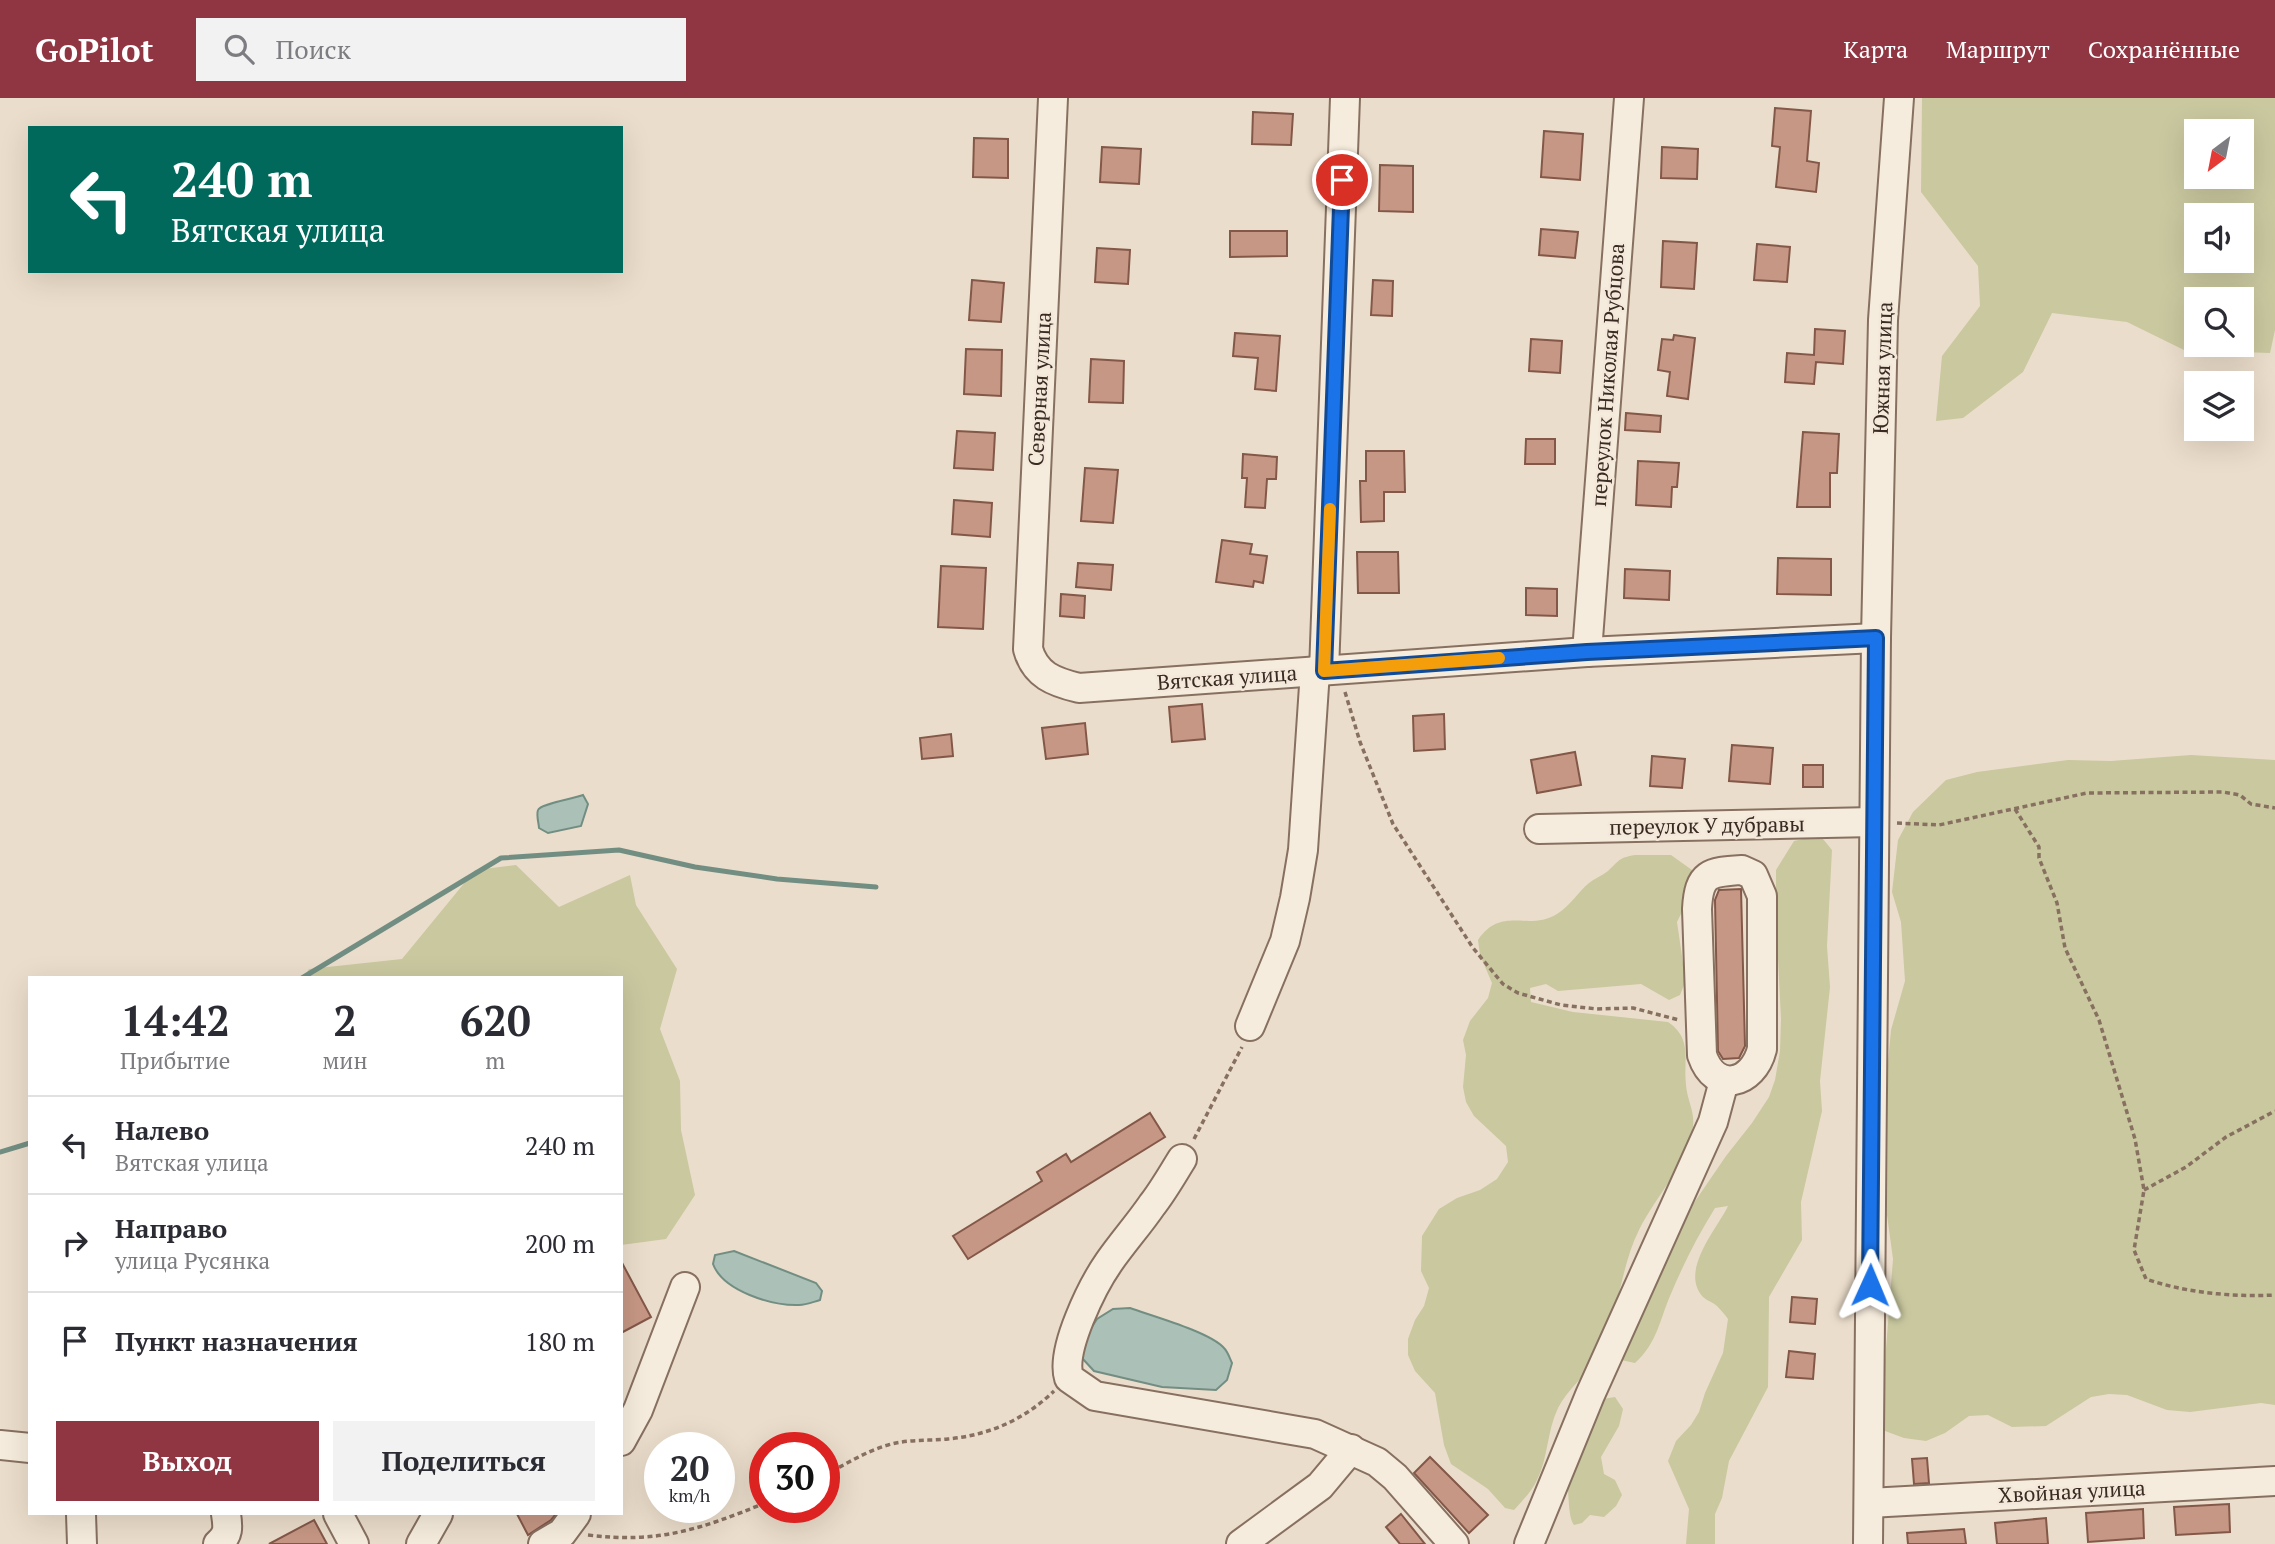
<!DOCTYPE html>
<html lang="ru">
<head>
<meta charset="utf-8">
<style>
	:root { --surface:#fff; --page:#f2f2f3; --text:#2b2b33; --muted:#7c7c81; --line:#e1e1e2; --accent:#903642 }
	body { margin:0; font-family:"PT Serif",serif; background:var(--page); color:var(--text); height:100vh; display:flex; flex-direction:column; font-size:26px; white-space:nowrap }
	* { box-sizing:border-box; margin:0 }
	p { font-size:23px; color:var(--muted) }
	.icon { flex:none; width:38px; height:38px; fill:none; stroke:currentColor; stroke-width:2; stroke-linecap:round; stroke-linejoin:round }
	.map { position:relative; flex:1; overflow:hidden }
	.panel { position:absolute; left:28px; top:878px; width:595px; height:539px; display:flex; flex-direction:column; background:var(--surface); border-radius:0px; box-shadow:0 7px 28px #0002 }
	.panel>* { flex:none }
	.top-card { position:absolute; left:28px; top:28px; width:595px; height:147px; border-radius:0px; box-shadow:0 7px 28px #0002; background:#00695c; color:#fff; overflow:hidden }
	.needle { width:46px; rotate:212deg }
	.buttons { position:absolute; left:2184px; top:21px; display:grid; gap:14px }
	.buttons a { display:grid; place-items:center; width:70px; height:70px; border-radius:0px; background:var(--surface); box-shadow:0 7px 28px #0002; font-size:35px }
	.speed { position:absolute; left:644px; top:1334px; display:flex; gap:14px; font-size:35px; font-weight:700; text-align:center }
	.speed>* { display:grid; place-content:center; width:91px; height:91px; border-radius:50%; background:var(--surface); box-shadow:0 7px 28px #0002; line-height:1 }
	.speed small { font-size:18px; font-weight:400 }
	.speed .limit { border:10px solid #d22; background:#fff; color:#111 }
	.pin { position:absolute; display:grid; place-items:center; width:60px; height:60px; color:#fff; margin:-30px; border:4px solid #fff; border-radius:50%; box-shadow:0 2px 7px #0007 }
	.me { position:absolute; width:77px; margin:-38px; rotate:1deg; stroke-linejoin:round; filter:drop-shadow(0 0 5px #0008) }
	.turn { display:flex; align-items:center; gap:24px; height:147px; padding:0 28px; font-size:32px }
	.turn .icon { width:91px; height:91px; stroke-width:2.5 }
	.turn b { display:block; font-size:49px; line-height:60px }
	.eta { display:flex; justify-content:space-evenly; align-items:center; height:119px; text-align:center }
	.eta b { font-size:42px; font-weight:700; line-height:49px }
	.action { display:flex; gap:14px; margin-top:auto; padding:14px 28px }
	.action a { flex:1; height:80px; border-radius:0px; background:var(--accent); color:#fff; font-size:28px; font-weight:700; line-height:80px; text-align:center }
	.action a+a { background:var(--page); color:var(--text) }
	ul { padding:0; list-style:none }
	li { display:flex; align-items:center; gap:21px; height:98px; padding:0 28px; border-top:2px solid var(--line) }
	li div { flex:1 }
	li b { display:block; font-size:26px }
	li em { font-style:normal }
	header { display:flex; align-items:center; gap:42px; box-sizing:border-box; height:98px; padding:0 35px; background:var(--accent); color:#fff }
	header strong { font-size:33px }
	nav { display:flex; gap:38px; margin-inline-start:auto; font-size:24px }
	.search { width:490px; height:63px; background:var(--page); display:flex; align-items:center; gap:18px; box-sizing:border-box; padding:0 24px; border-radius:0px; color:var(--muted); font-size:26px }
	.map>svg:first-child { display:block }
	.green { fill:#c9c89f; fill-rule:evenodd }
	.water { fill:#abc0b7; stroke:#728e83; stroke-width:2 }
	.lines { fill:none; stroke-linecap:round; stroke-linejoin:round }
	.stream { stroke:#728e83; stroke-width:5 }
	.building { fill:#c69784; stroke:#845848; stroke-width:2 }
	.minor-casing { stroke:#877060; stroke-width:32 }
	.path { stroke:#877060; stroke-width:3.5; stroke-dasharray:5 3.5; stroke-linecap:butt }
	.minor { stroke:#f6ecdd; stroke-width:28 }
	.route-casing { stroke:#114b97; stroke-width:18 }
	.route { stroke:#1a73e8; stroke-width:12 }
	.slow { stroke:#f59e0b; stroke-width:12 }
	.labels { text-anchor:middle; stroke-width:5; stroke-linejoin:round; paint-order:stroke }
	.street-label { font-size:21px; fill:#392a22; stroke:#f3e8da }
</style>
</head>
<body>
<header>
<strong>GoPilot</strong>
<div class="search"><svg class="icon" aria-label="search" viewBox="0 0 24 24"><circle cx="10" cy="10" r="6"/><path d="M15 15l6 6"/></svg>Поиск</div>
<nav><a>Карта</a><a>Маршрут</a><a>Сохранённые</a></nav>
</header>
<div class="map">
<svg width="2275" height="1446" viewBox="0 0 2275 1446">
	<rect width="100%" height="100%" fill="#ebddcb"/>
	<g class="green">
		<path d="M 1922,0 L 2275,0 L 2275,232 L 2270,255 L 2184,252 L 2127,224 L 2052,215 L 2023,274 L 1963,320 L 1936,323 L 1942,258 L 1980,208 L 1978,168 L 1921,94 ZM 2196,33 L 2242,33 L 2242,79 L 2196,79 ZM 2196,117 L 2242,117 L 2242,163 L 2196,163 ZM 2196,201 L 2242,201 L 2242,247 L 2196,247 Z"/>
		<path d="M 2191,657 L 2275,662 L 2275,1307 L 2261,1305 L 2190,1314 L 2167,1312 L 2127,1297 L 2109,1296 L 2091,1299 L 2046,1328 L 2012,1329 L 1988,1317 L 1969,1318 L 1945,1335 L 1926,1343 L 1904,1340 L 1885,1333 L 1881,1315 L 1893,1161 L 1887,1117 L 1888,965 L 1891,932 L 1905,883 L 1901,824 L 1892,794 L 1898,742 L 1913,714 L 1946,682 L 1977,674 L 2068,662 L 2111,663 Z"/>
		<path d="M 1808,740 L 1823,741 L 1832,752 L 1827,848 L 1830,889 L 1820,983 L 1822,1013 L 1801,1104 L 1802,1142 L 1769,1199 L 1768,1289 L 1729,1363 L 1722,1400 L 1715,1416 L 1715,1446 L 1686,1446 L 1689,1411 L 1668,1363 L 1676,1343 L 1691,1327 L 1699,1314 L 1705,1295 L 1723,1255 L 1728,1221 C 1725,1217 1721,1212 1717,1208 C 1713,1204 1707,1203 1703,1199 C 1679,1173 1717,1131 1728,1108 L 1715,1110 C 1697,1139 1683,1167 1670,1198 C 1659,1224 1657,1245 1635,1265 L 1621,1262 L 1687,1115 L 1726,1058 L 1752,1025 L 1769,999 L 1775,982 L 1780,953 L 1781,921 L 1776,819 L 1776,772 L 1794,743 Z"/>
		<path d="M 1635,757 L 1671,757 L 1692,772 L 1696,785 L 1677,824 L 1684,872 L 1684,887 L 1680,897 L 1669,902 L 1641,886 L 1558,893 L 1546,886 L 1530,890 L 1531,904 L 1573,914 L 1668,924 C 1693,941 1683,962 1686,987 C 1687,1002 1695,1013 1693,1029 C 1685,1070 1657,1096 1639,1132 C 1619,1172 1619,1221 1597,1259 C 1586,1277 1568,1291 1558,1310 C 1547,1333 1548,1360 1537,1382 C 1532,1393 1523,1402 1514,1412 L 1505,1410 L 1488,1391 L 1451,1366 L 1444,1347 L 1435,1295 L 1415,1273 L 1408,1257 L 1408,1241 L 1415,1222 L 1424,1208 L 1429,1190 L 1421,1173 L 1422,1138 L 1439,1111 L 1457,1100 L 1480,1092 L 1497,1081 L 1508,1064 L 1506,1048 L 1474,1018 L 1466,1004 L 1463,989 L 1466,957 L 1463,942 L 1470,923 L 1488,900 L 1492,885 L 1480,857 L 1478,842 C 1502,807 1528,834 1557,816 C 1570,808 1578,794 1589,785 C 1595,780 1602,778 1608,773 C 1620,762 1618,760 1635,757 Z"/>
		<path d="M 516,767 L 559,809 L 630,777 L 636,807 L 677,871 L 660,931 L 680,983 L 681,1032 L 695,1097 L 666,1141 L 621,1147 L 621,880 L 303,880 L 309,871 L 402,861 L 475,772 Z"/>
		<path d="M 1615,1299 L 1623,1311 L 1619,1328 L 1601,1359 L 1604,1376 L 1615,1382 L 1622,1397 L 1616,1408 L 1604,1419 L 1590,1417 L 1582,1425 L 1574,1427 C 1567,1417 1570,1394 1566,1380 L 1603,1301 Z"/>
	</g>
	<g class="water">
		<path d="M 583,697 L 588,706 L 581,728 L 548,735 L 539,730 C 539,726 536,717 538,712 C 540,706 573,701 583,697 Z"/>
		<path d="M 734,1153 L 816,1185 L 822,1193 L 820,1202 C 813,1204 806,1207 799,1207 C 772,1208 723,1193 713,1166 L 715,1157 Z"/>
		<path d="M 1130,1210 C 1152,1218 1210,1234 1224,1250 C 1228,1254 1230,1261 1232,1265 L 1227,1282 L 1216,1292 L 1162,1289 L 1094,1273 L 1082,1260 L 1082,1244 L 1097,1221 L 1113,1211 Z"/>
	</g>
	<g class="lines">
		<g class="stream">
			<path d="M 302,880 L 501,760 L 619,752 L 695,769 L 777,781 L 876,789"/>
			<path d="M 0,1054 L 30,1045"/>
		</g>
	</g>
	<g class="building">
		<path d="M 1775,10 L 1811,13 L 1807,63 L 1819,65 L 1816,94 L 1776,89 L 1780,49 L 1772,48 Z"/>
		<path d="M 1253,14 L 1293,16 L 1291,47 L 1252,46 Z"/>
		<path d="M 1544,33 L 1583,36 L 1580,82 L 1541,79 Z"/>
		<path d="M 974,40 L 1008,41 L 1008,80 L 973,79 Z"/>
		<path d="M 1102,49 L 1141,51 L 1139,86 L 1100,84 Z"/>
		<path d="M 1662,49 L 1698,51 L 1697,81 L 1661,80 Z"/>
		<path d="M 1380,67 L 1413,68 L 1413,114 L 1379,113 Z"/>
		<path d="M 1541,131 L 1578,134 L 1575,160 L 1539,157 Z"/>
		<path d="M 1230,133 L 1287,133 L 1287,158 L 1230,159 Z"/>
		<path d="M 1663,143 L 1697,145 L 1694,191 L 1661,189 Z"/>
		<path d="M 1757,146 L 1790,149 L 1787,184 L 1754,182 Z"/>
		<path d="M 1097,150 L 1130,152 L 1128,186 L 1095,184 Z"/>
		<path d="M 972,182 L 1004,185 L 1001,224 L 969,222 Z"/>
		<path d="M 1373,182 L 1393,183 L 1392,218 L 1371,217 Z"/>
		<path d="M 1815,231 L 1845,233 L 1843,266 L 1816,264 L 1814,286 L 1785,284 L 1787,255 L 1814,257 Z"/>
		<path d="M 1235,235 L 1280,238 L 1276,293 L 1255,291 L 1258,260 L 1233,258 Z"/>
		<path d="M 1674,237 L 1695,240 L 1688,301 L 1667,298 L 1670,274 L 1658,272 L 1662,241 L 1673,242 Z"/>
		<path d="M 1531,241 L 1562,243 L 1560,275 L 1529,273 Z"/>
		<path d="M 966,251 L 1002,252 L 1001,298 L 964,296 Z"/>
		<path d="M 1091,261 L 1124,263 L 1123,305 L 1089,304 Z"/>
		<path d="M 1626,315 L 1661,318 L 1660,334 L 1625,332 Z"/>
		<path d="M 957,333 L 995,335 L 993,372 L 954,370 Z"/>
		<path d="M 1803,334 L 1839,336 L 1837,375 L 1830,375 L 1830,409 L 1797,409 Z"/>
		<path d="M 1526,341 L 1555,341 L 1555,366 L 1525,366 Z"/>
		<path d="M 1366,353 L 1404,353 L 1405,394 L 1384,394 L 1384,423 L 1361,424 L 1360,383 L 1366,383 Z"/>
		<path d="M 1243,356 L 1277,359 L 1276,381 L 1267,381 L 1265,410 L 1245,409 L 1247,380 L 1242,380 Z"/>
		<path d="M 1638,363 L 1679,365 L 1677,389 L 1672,389 L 1671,409 L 1636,407 Z"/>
		<path d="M 1085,370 L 1118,372 L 1113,425 L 1081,423 Z"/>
		<path d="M 954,402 L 992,405 L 990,439 L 952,436 Z"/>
		<path d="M 1222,442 L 1252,446 L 1250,456 L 1267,458 L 1263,485 L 1254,483 L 1253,489 L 1216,484 Z"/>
		<path d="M 1357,454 L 1398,454 L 1399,495 L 1358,495 Z"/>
		<path d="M 1778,460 L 1831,461 L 1831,497 L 1777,496 Z"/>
		<path d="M 1078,465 L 1113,467 L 1111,492 L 1076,489 Z"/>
		<path d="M 941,468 L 986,470 L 983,531 L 938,529 Z"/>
		<path d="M 1625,471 L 1670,473 L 1669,502 L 1624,500 Z"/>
		<path d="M 1526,490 L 1557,491 L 1557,518 L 1526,517 Z"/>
		<path d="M 1061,496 L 1085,498 L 1084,520 L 1060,518 Z"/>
		<path d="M 1202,606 L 1205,641 L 1172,644 L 1169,609 Z"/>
		<path d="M 1444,616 L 1445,651 L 1414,653 L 1413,618 Z"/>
		<path d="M 1085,625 L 1088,656 L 1046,661 L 1042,630 Z"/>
		<path d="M 951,636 L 953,658 L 922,661 L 920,640 Z"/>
		<path d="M 1732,647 L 1773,650 L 1770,686 L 1729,683 Z"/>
		<path d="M 1575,654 L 1581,687 L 1537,695 L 1531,662 Z"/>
		<path d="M 1652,658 L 1685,661 L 1682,690 L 1650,688 Z"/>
		<rect x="1803" y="667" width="20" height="22"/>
		<path d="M 1741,791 L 1745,948 L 1739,960 L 1723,961 L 1718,953 L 1715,802 L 1719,792 Z"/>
		<path d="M 1150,1015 L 1165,1039 L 968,1161 L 953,1138 L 1042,1083 L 1037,1074 L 1066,1056 L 1071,1064 Z"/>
		<path d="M 621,1163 L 651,1219 L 621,1235 Z"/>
		<path d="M 1792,1199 L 1817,1201 L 1815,1226 L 1790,1224 Z"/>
		<path d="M 1789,1253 L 1815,1256 L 1813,1281 L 1786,1279 Z"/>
		<path d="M 1430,1359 L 1488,1417 L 1469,1435 L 1414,1375 Z"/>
		<path d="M 1927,1360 L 1929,1385 L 1914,1386 L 1912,1361 Z"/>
		<path d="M 2229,1406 L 2230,1434 L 2176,1437 L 2174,1409 Z"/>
		<path d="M 2143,1411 L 2144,1440 L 2088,1444 L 2086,1415 Z"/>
		<path d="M 517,1416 L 556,1416 L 551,1422 L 528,1437 Z"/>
		<path d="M 1401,1416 L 1425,1446 L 1400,1446 L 1386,1429 Z"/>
		<path d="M 2046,1420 L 2048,1446 L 1997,1446 L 1995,1425 Z"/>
		<path d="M 314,1422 L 327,1446 L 269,1446 Z"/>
		<path d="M 1964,1431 L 1966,1446 L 1908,1446 L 1907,1435 Z"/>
	</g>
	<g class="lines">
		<g class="minor-casing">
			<g id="minor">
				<path d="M 1053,0 L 1028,551 C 1035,577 1054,584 1079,590 L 1587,554 L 1876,540"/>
				<path d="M 1587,554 L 1629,0"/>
				<path d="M 1324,573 L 1345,0"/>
				<path d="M 1539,731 L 1874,724"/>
				<path d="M 1742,772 L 1753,777 L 1762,798 L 1762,951 C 1753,987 1715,996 1702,957 L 1697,811 C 1699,775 1709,774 1742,772 Z"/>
				<path d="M 1250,928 L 1285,843 L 1295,800 L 1303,752 L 1315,573"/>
				<path d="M 1182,1061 C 1172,1077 1163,1093 1152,1107 C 1139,1126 1123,1144 1109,1164 C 1093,1187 1060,1252 1069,1280 L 1095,1298 L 1315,1336 L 1377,1364 L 1395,1379 L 1454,1446"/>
				<path d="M 621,1343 L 638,1312 L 685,1189"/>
				<path d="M 0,1347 L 30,1350"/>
				<path d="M 1869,1405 L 2275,1383"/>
				<path d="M 81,1416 L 82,1446"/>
				<path d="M 338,1416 L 354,1446"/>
				<path d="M 218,1446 C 229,1437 228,1429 226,1416"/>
				<path d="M 421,1446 L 438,1416"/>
				<path d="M 543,1446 L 562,1435 L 576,1416"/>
				<path d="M 1241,1446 L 1320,1388 L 1351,1351"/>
				<path d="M 1529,1446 L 1590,1297 L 1713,1024 L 1724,983"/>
				<path d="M 1868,1446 L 1876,540 L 1883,222 L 1899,0"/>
			</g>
		</g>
		<g class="path">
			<path d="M 1345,594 L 1360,644 L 1393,726 L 1473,850 L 1503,886 L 1518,895 L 1561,907 L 1597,911 L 1633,910 L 1679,922"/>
			<path d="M 2015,711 L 2039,749 L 2039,760 L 2057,805 L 2065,850 L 2099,922 L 2135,1041 L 2144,1092 L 2134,1152 L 2146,1181 C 2187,1195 2232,1199 2275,1197"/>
			<path d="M 1897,725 L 1939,727 L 2087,695 L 2223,694 L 2240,697 L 2251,706 L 2275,710"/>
			<path d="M 1194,1041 L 1242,949"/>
			<path d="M 2144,1092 L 2186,1069 L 2226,1039 L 2275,1013"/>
			<path d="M 824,1377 C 845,1367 866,1353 888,1347 C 908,1341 928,1343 948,1341 C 989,1337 1024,1322 1054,1293"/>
			<path d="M 588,1437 C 658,1446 701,1431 765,1405"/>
		</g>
		<use href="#minor" class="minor"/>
	</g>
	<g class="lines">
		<g class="route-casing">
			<path id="route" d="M 1342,82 L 1324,573 L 1587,554 L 1876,540 L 1870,1187"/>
		</g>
		<use href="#route" class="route"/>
		<path class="slow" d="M 1330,411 L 1324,573 L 1499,560"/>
	</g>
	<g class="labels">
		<g class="street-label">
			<text transform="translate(1883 270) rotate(-88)" y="7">Южная улица</text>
			<text transform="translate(1608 277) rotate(-86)" y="7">переулок Николая Рубцова</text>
			<text transform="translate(1040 291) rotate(-87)" y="7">Северная улица</text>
			<text transform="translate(1227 580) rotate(-4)" y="7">Вятская улица</text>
			<text transform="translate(1707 728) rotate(-1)" y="7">переулок У дубравы</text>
			<text transform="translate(2072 1394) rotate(-3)" y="7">Хвойная улица</text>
		</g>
	</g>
</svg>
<div class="buttons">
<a><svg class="needle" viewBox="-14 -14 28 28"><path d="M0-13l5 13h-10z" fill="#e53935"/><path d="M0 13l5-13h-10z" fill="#7c7c81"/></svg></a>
<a><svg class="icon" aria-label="sound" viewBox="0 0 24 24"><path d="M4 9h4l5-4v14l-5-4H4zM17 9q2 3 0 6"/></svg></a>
<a><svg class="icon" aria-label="search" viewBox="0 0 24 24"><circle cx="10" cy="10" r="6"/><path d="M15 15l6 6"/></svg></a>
<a><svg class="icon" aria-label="layers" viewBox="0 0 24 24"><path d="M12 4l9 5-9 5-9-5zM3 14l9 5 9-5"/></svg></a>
</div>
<div class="speed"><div>20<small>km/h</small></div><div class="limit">30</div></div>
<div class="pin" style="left:1342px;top:82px;background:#d93025"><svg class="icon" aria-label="arrive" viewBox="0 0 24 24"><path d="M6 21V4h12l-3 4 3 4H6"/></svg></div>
<svg class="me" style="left:1870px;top:1187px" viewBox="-20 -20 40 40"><path d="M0-17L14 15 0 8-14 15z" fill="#1a73e8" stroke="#fff" stroke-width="4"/></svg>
<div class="top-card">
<div class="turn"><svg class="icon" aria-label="left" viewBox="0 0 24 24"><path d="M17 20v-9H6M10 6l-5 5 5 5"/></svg><div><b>240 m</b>Вятская улица</div></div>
</div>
<section class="panel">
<div class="eta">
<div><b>14:42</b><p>Прибытие</p></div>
<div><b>2</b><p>мин</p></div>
<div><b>620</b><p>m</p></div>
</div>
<ul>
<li><svg class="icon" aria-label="left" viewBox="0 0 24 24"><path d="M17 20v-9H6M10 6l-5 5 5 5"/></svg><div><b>Налево</b><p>Вятская улица</p></div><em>240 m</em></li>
<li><svg class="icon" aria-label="right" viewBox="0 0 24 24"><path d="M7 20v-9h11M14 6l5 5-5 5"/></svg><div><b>Направо</b><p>улица Русянка</p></div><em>200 m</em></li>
<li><svg class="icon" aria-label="arrive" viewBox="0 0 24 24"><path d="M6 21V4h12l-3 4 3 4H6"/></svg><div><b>Пункт назначения</b></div><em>180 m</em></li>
</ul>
<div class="action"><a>Выход</a><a>Поделиться</a></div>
</section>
</div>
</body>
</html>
